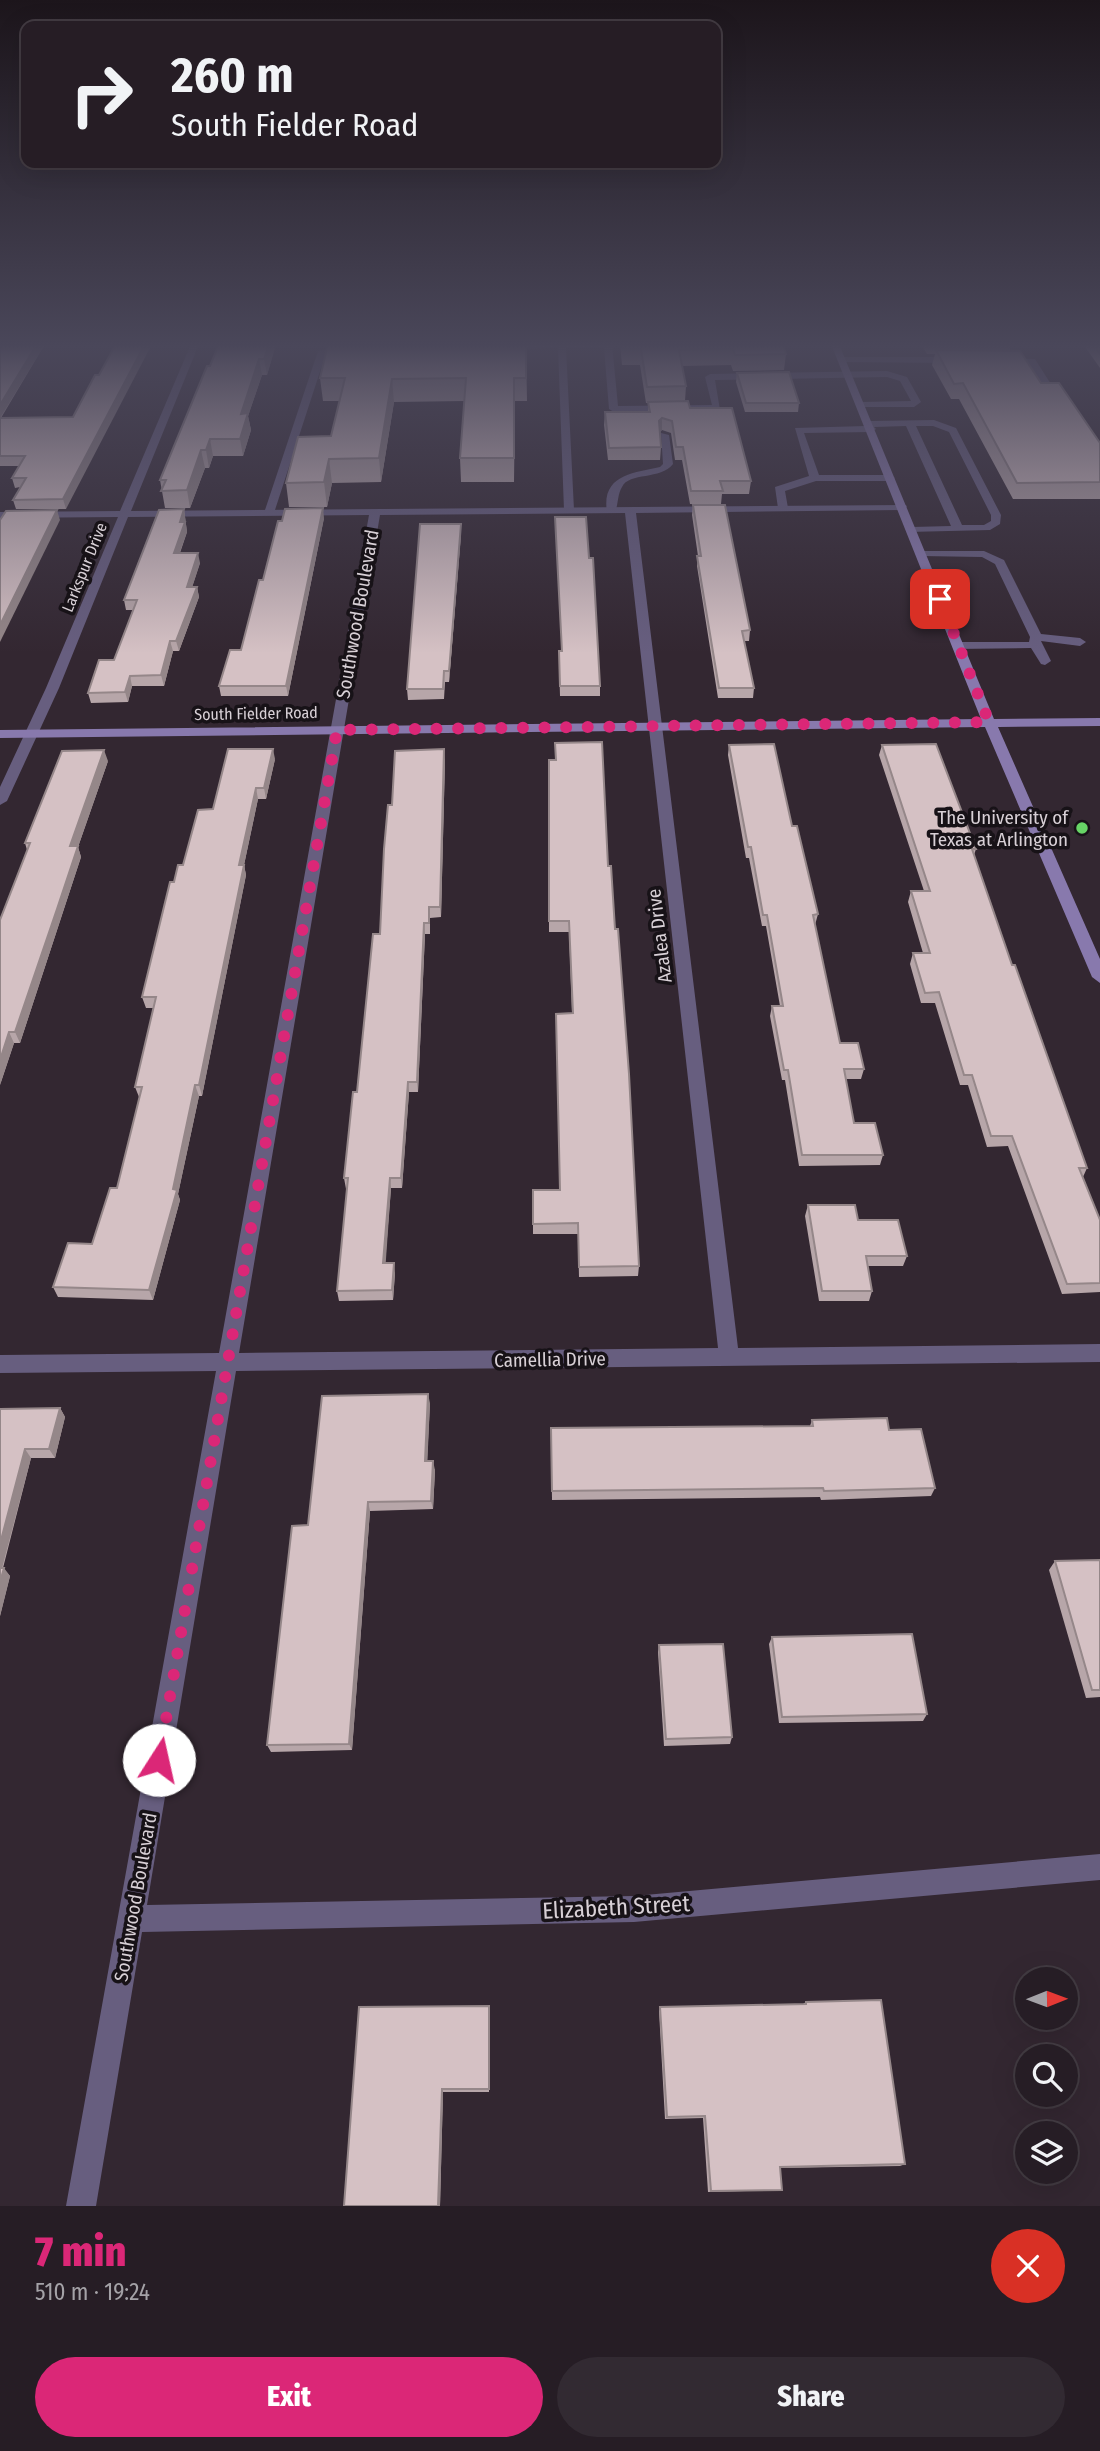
<!DOCTYPE html>
<html lang="en">
<head>
<meta charset="utf-8">
<style>
	:root { --surface:#261d25; --page:#322a32; --text:#f1f3f6; --muted:#a4a2a7; --line:#423b42; --accent:#db2777 }
	body { margin:0; font-family:"Fira Sans Condensed",sans-serif; background:var(--page); color:var(--text); height:100vh; display:flex; flex-direction:column; font-size:26px; white-space:nowrap }
	* { box-sizing:border-box; margin:0 }
	p { font-size:23px; color:var(--muted) }
	.icon { flex:none; width:38px; height:38px; fill:none; stroke:currentColor; stroke-width:2; stroke-linecap:round; stroke-linejoin:round }
	.map { position:relative; height:2206px; overflow:hidden }
	.details { display:flex; flex-direction:column; background:var(--surface); flex:1 }
	.details>* { flex:none }
	.banner { position:absolute; left:21px; top:21px; width:700px; height:147px; border-radius:14px; box-shadow:0 7px 28px #0002,0 0 0 2px var(--line); background:#261d25; color:var(--text); overflow:hidden }
	.needle { width:46px; rotate:89deg }
	.controls { position:absolute; left:1015px; top:1967px; display:grid; gap:14px }
	.controls a { display:grid; place-items:center; width:63px; height:63px; border-radius:50%; background:var(--surface); box-shadow:0 7px 28px #0002,0 0 0 2px var(--line); font-size:35px }
	.pin { position:absolute; display:grid; place-items:center; width:60px; height:60px; color:#fff; margin:-30px; border-radius:14px; box-shadow:0 4px 10px #0006 }
	.me { position:absolute; width:77px; margin:-38px; rotate:10deg; stroke-linejoin:round; filter:drop-shadow(0 0 5px #0008) }
	.turn { display:flex; align-items:center; gap:24px; height:147px; padding:0 35px; font-size:32px }
	.turn .icon { width:91px; height:91px; stroke-width:2.5 }
	.turn b { display:block; font-size:49px; line-height:60px }
	.round { display:grid; place-items:center; flex:none; width:74px; height:74px; border-radius:37px; background:var(--page) }
	.head { display:flex; align-items:center; justify-content:space-between; height:119px; padding:0 35px }
	h1 { font-size:42px; font-weight:800; line-height:52px; color:var(--accent) }
	.button { display:flex; gap:14px; margin-top:auto; padding:14px 35px }
	.button a { flex:1; height:80px; border-radius:42px; background:var(--accent); color:#fff; font-size:28px; font-weight:800; line-height:80px; text-align:center }
	.button a+a { background:var(--page); color:var(--text) }
	.map>svg:first-child { display:block }
	.lines { fill:none; stroke-linecap:round; stroke-linejoin:round }
	.service { fill:#675e7f; fill-rule:evenodd }
	.minor { fill:#675e7f; fill-rule:evenodd }
	.secondary { fill:#8879ad; fill-rule:evenodd }
	.wall { fill:#b7a6a9 }
	.shaded-wall { fill:#958789 }
	.building { fill:#d5c1c4; stroke:#958789; stroke-width:2 }
	.route { stroke:#db2777; stroke-width:12; stroke-dasharray:0 21.6 }
	.poi-dot { fill:#67d466; stroke:#171217; stroke-width:2.5 }
	.labels { text-anchor:middle; stroke-width:7; stroke-linejoin:round; paint-order:stroke }
	.far-street-label { font-size:16px; fill:#d8d0d6; stroke:#171217 }
	.street-label { font-size:19px; fill:#d8d0d6; stroke:#171217 }
	.poi-label { font-size:19px; fill:#d8d0d6; stroke:#171217; text-anchor:end }
	.near-street-label { font-size:23px; fill:#d8d0d6; stroke:#171217 }
</style>
</head>
<body>
<div class="map">
<svg width="1100" height="2206" viewBox="0 0 1100 2206">
	<rect width="100%" height="100%" fill="#332731"/>
	<g class="lines">
		<g class="service">
			<path d="M 500,344 L 612,344 L 618,406 L 712,405 L 705,377 L 710,374 L 887,371 L 907,377 L 921,402 L 914,407 L 858,407 L 856,405 L 861,402 L 911,401 L 900,381 L 887,377 L 715,380 L 720,410 L 614,412 L 609,409 L 604,348 L 566,348 L 574,510 L 569,513 L 564,510 L 558,348 L 503,349 L 499,346 Z"/>
			<path d="M 352,346 L 352,350 L 326,353 L 274,513 L 265,515 L 264,513 L 318,351 Z"/>
			<path d="M 839,357 L 957,357 L 961,360 L 957,363 L 842,362 L 839,361 Z"/>
			<path d="M 1003,358 L 1035,359 L 1054,389 L 1046,391 L 1029,364 L 1000,363 L 1000,359 Z"/>
			<path d="M 934,420 L 956,428 L 1001,515 L 1000,524 L 990,530 L 908,532 L 908,528 L 912,527 L 951,526 L 906,426 L 874,427 L 876,429 L 871,432 L 804,433 L 819,475 L 890,475 L 895,478 L 890,481 L 816,481 L 785,491 L 788,508 L 783,511 L 778,508 L 775,487 L 809,476 L 795,428 L 866,426 L 864,424 L 869,421 ZM 916,426 L 933,426 L 949,432 L 991,515 L 991,521 L 984,525 L 962,525 Z"/>
			<path d="M 661,433 L 669,435 L 673,464 C 661,480 629,472 622,487 C 618,493 618,503 616,510 L 607,512 C 601,475 633,473 660,467 L 663,464 Z"/>
			<path d="M 917,551 L 984,551 L 1004,560 L 1041,634 L 1080,638 L 1086,642 L 1080,646 L 1041,641 L 1051,661 L 1045,665 L 1041,664 L 1031,648 L 954,649 L 952,646 L 958,642 L 1029,642 L 1030,637 L 995,564 L 982,557 L 921,556 L 917,555 Z"/>
		</g>
		<path class="minor" d="M 191,344 L 199,344 L 131,511 L 906,505 L 907,507 L 902,510 L 636,513 L 738,1348 L 1100,1344 L 1100,1362 L 236,1371 L 147,1905 L 634,1896 L 1100,1854 L 1100,1880 L 634,1922 L 142,1932 L 96,2206 L 66,2206 L 216,1371 L 0,1373 L 0,1355 L 219,1353 L 369,515 L 128,517 L 59,688 L 7,801 L 0,805 L 0,787 L 46,688 L 118,517 L 0,518 L 0,512 L 120,511 ZM 625,513 L 718,1348 L 239,1353 L 380,515 Z"/>
		<path class="secondary" d="M 831,344 L 839,344 L 994,719 L 1100,718 L 1100,726 L 998,727 L 1100,959 L 1100,983 L 1092,977 L 985,727 L 0,738 L 0,730 L 981,719 Z"/>
	</g>
	<g class="wall">
		<path d="M 0,344 L 45,344 L 1,418 L 73,417 L 66,509 L 16,509 L 13,500 L 20,487 L 15,488 L 12,478 L 19,466 L 0,466 L 0,350 L 1,348 L 0,348 Z"/>
		<path d="M 276,344 L 267,375 L 262,375 L 248,416 L 251,430 L 243,456 L 213,456 L 209,468 L 205,468 L 190,508 L 165,508 L 160,480 L 210,366 Z"/>
		<path d="M 526,344 L 527,401 L 515,401 L 514,482 L 461,482 L 460,458 L 464,401 L 394,402 L 381,482 L 332,483 L 327,507 L 289,507 L 286,483 L 331,436 L 340,401 L 323,401 L 320,378 Z"/>
		<path d="M 620,344 L 783,344 L 786,354 L 784,370 L 733,371 L 731,365 L 682,366 L 686,386 L 685,401 L 690,408 L 751,481 L 749,494 L 722,494 L 721,504 L 690,504 L 682,460 L 675,460 L 671,433 L 662,430 L 660,432 L 661,447 L 660,460 L 608,460 L 604,425 L 605,412 L 648,412 L 648,403 L 646,403 L 640,365 L 622,365 Z"/>
		<path d="M 921,344 L 1010,344 L 1010,351 L 1100,443 L 1100,499 L 1013,499 L 959,399 L 951,399 L 932,365 L 935,354 L 927,354 Z"/>
		<path d="M 1083,344 L 1100,344 L 1100,368 Z"/>
		<path d="M 737,373 L 799,403 L 798,412 L 745,412 L 736,382 Z"/>
		<path d="M 693,505 L 750,630 L 749,641 L 744,641 L 754,688 L 753,698 L 718,698 L 697,566 L 698,556 L 692,515 Z"/>
		<path d="M 184,509 L 187,532 L 180,553 L 200,563 L 192,587 L 197,587 L 199,597 L 179,651 L 173,651 L 164,686 L 132,686 L 128,702 L 91,703 L 88,693 L 114,660 L 133,610 L 126,610 L 124,600 Z"/>
		<path d="M 555,517 L 589,558 L 600,686 L 600,696 L 560,696 L 559,661 L 562,651 Z"/>
		<path d="M 324,518 L 288,696 L 221,696 L 219,686 L 241,650 L 263,580 Z"/>
		<path d="M 461,534 L 449,682 L 445,682 L 444,699 L 408,700 L 407,689 Z"/>
		<path d="M 729,745 L 792,826 L 818,914 L 815,925 L 840,1043 L 864,1069 L 861,1079 L 846,1079 L 854,1123 L 883,1155 L 880,1165 L 799,1166 L 785,1080 L 782,1080 L 770,1016 L 772,1006 L 780,1006 L 766,926 L 762,926 L 749,858 L 746,858 L 728,755 Z"/>
		<path d="M 882,745 L 976,849 L 974,855 L 1012,965 L 1087,1168 L 1083,1177 L 1100,1220 L 1100,1292 L 1062,1294 L 1008,1146 L 987,1147 L 968,1085 L 960,1085 L 935,1003 L 921,1003 L 910,964 L 913,953 L 923,953 L 908,902 L 911,891 L 924,891 L 879,755 Z"/>
		<path d="M 275,759 L 266,799 L 258,799 L 244,865 L 246,875 L 202,1096 L 199,1096 L 178,1194 L 180,1200 L 153,1300 L 58,1297 L 53,1287 L 92,1244 L 117,1188 L 140,1097 L 139,1097 L 135,1087 L 154,1008 L 146,1008 L 142,997 L 174,882 L 183,865 Z"/>
		<path d="M 445,760 L 441,917 L 430,918 L 430,934 L 425,934 L 418,1092 L 409,1092 L 402,1188 L 391,1188 L 385,1263 L 395,1273 L 393,1300 L 339,1301 L 337,1291 L 347,1189 L 346,1189 L 344,1178 L 380,934 L 392,805 Z"/>
		<path d="M 549,760 L 608,866 L 615,929 L 639,1266 L 638,1276 L 579,1277 L 578,1234 L 533,1234 L 533,1190 L 560,1190 L 572,1013 L 569,932 L 549,932 Z"/>
		<path d="M 108,761 L 78,847 L 81,857 L 20,1043 L 14,1043 L 0,1085 L 27,850 L 25,843 Z"/>
		<path d="M 808,1205 L 907,1256 L 903,1266 L 868,1266 L 872,1291 L 869,1301 L 819,1301 L 805,1216 Z"/>
		<path d="M 430,1403 L 427,1461 L 435,1470 L 433,1509 L 370,1511 L 352,1750 L 271,1752 L 267,1745 L 308,1525 Z"/>
		<path d="M 60,1408 L 65,1417 L 55,1458 L 31,1458 L 3,1568 L 10,1576 L 0,1616 L 0,1409 Z"/>
		<path d="M 812,1420 L 889,1430 L 935,1488 L 931,1496 L 821,1500 L 820,1497 L 552,1500 L 551,1428 L 810,1426 Z"/>
		<path d="M 1100,1560 L 1100,1697 L 1086,1698 L 1049,1570 L 1055,1561 Z"/>
		<path d="M 772,1637 L 927,1714 L 923,1721 L 779,1723 L 769,1644 Z"/>
		<path d="M 659,1645 L 732,1737 L 730,1744 L 664,1746 L 658,1652 Z"/>
		<path d="M 806,2002 L 905,2164 L 900,2166 L 780,2168 L 782,2190 L 708,2192 L 703,2118 L 665,2119 L 659,2011 L 660,2007 L 803,2004 Z"/>
		<path d="M 489,2006 L 490,2009 L 489,2092 L 443,2092 L 440,2206 L 344,2206 Z"/>
	</g>
	<g class="shaded-wall">
		<path d="M 37,344 L 45,344 L 0,418 L 0,405 Z"/>
		<path d="M 145,344 L 152,344 L 66,509 L 63,499 Z"/>
		<path d="M 269,344 L 276,344 L 267,375 L 264,359 Z"/>
		<path d="M 259,359 L 262,375 L 248,416 L 251,430 L 243,456 L 240,439 L 241,414 Z"/>
		<path d="M 392,379 L 394,402 L 381,482 L 379,458 Z"/>
		<path d="M 662,418 L 662,430 L 658,433 L 659,421 Z"/>
		<path d="M 210,439 L 213,456 L 209,468 L 206,450 Z"/>
		<path d="M 201,450 L 205,468 L 190,508 L 187,490 Z"/>
		<path d="M 329,459 L 332,483 L 327,507 L 324,482 Z"/>
		<path d="M 323,508 L 324,518 L 288,696 L 286,686 Z"/>
		<path d="M 184,509 L 187,532 L 176,563 L 174,553 L 180,522 Z"/>
		<path d="M 57,510 L 60,520 L 0,642 L 0,625 Z"/>
		<path d="M 461,524 L 461,534 L 449,682 L 449,671 Z"/>
		<path d="M 198,553 L 200,563 L 189,597 L 187,587 Z"/>
		<path d="M 197,587 L 199,597 L 179,651 L 176,641 Z"/>
		<path d="M 170,641 L 173,651 L 164,686 L 161,675 Z"/>
		<path d="M 130,676 L 132,686 L 128,702 L 125,692 Z"/>
		<path d="M 273,749 L 275,759 L 266,799 L 264,788 Z"/>
		<path d="M 444,749 L 445,760 L 441,917 L 440,907 Z"/>
		<path d="M 104,750 L 108,761 L 78,847 L 81,857 L 20,1043 L 15,1032 L 70,846 Z"/>
		<path d="M 256,788 L 258,799 L 244,865 L 246,875 L 202,1096 L 199,1085 L 239,865 Z"/>
		<path d="M 424,923 L 425,934 L 418,1092 L 417,1082 Z"/>
		<path d="M 9,1032 L 14,1043 L 0,1085 L 0,1060 Z"/>
		<path d="M 408,1082 L 409,1092 L 402,1188 L 401,1178 Z"/>
		<path d="M 195,1085 L 199,1096 L 178,1194 L 180,1200 L 153,1300 L 149,1290 L 173,1189 Z"/>
		<path d="M 390,1178 L 391,1188 L 385,1273 L 383,1263 Z"/>
		<path d="M 394,1263 L 395,1273 L 393,1300 L 392,1290 Z"/>
		<path d="M 428,1394 L 430,1403 L 427,1470 L 425,1461 Z"/>
		<path d="M 60,1408 L 65,1417 L 55,1458 L 49,1449 Z"/>
		<path d="M 25,1449 L 31,1458 L 0,1576 L 0,1544 Z"/>
		<path d="M 433,1461 L 435,1470 L 433,1509 L 431,1501 Z"/>
		<path d="M 368,1502 L 370,1511 L 352,1750 L 349,1744 Z"/>
		<path d="M 4,1568 L 10,1576 L 0,1616 L 0,1582 Z"/>
		<path d="M 489,2006 L 490,2009 L 489,2092 Z"/>
		<path d="M 442,2089 L 443,2092 L 440,2206 L 438,2206 Z"/>
	</g>
	<g class="building">
		<path d="M 4,344 L 37,344 L 0,405 L 0,350 Z"/>
		<path d="M 116,344 L 145,344 L 63,499 L 13,500 L 26,478 L 12,478 L 25,456 L 0,456 L 0,418 L 73,417 L 95,375 L 99,375 Z"/>
		<path d="M 219,344 L 269,344 L 264,359 L 259,359 L 241,414 L 248,413 L 240,439 L 210,439 L 206,450 L 201,450 L 187,490 L 161,491 L 166,480 L 160,480 L 207,366 L 210,366 Z"/>
		<path d="M 328,344 L 526,344 L 526,378 L 514,378 L 514,458 L 460,458 L 466,378 L 392,379 L 379,458 L 329,459 L 324,482 L 286,483 L 298,437 L 331,436 L 345,378 L 320,378 Z"/>
		<path d="M 622,344 L 783,344 L 786,354 L 735,355 L 733,349 L 679,350 L 686,386 L 647,387 L 641,349 L 623,349 Z"/>
		<path d="M 929,344 L 1010,344 L 1011,345 Z"/>
		<path d="M 1093,344 L 1100,344 L 1100,354 Z"/>
		<path d="M 936,350 L 1020,351 L 1041,383 L 1059,383 L 1100,443 L 1100,482 L 1017,483 L 963,383 L 954,384 Z"/>
		<path d="M 789,372 L 799,403 L 746,403 L 737,373 Z"/>
		<path d="M 688,401 L 690,408 L 732,408 L 751,481 L 720,481 L 723,491 L 691,491 L 683,447 L 676,447 L 672,421 L 662,418 L 659,421 L 661,447 L 609,448 L 605,412 L 650,412 L 648,402 Z"/>
		<path d="M 693,505 L 725,505 L 750,630 L 742,631 L 754,688 L 719,688 L 697,556 L 701,556 Z"/>
		<path d="M 323,508 L 286,686 L 219,686 L 230,650 L 241,650 L 259,580 L 263,580 L 278,521 L 282,521 L 285,509 Z"/>
		<path d="M 184,509 L 180,522 L 185,522 L 174,553 L 198,553 L 187,587 L 197,587 L 176,641 L 170,641 L 161,675 L 130,676 L 125,692 L 88,693 L 99,660 L 114,660 L 137,600 L 124,600 L 159,510 Z"/>
		<path d="M 57,510 L 0,625 L 0,520 L 6,511 Z"/>
		<path d="M 555,517 L 586,517 L 589,558 L 593,558 L 600,686 L 560,686 L 559,651 L 562,651 Z"/>
		<path d="M 420,524 L 461,524 L 449,671 L 444,671 L 443,689 L 407,689 Z"/>
		<path d="M 602,742 L 608,866 L 611,866 L 615,929 L 618,929 L 629,1074 L 639,1266 L 579,1267 L 578,1223 L 533,1224 L 533,1190 L 560,1190 L 556,1014 L 573,1013 L 569,921 L 549,921 L 549,760 L 556,760 L 555,743 Z"/>
		<path d="M 774,744 L 792,826 L 797,826 L 818,914 L 813,915 L 840,1043 L 858,1043 L 864,1069 L 844,1069 L 854,1123 L 875,1123 L 883,1155 L 802,1155 L 788,1070 L 784,1070 L 772,1006 L 783,1006 L 767,915 L 763,915 L 751,847 L 748,847 L 729,745 Z"/>
		<path d="M 936,744 L 976,849 L 972,849 L 1012,965 L 1015,965 L 1087,1168 L 1079,1168 L 1100,1220 L 1100,1283 L 1067,1284 L 1012,1136 L 991,1136 L 972,1075 L 964,1075 L 939,992 L 925,993 L 913,953 L 930,953 L 911,891 L 930,891 L 882,745 Z"/>
		<path d="M 228,749 L 273,749 L 264,788 L 256,788 L 239,865 L 244,865 L 199,1085 L 195,1085 L 173,1189 L 177,1190 L 149,1290 L 53,1287 L 68,1243 L 92,1244 L 110,1188 L 117,1188 L 142,1087 L 135,1087 L 156,997 L 142,997 L 170,882 L 174,882 L 178,865 L 183,865 L 198,810 L 213,809 Z"/>
		<path d="M 444,749 L 440,907 L 429,907 L 429,923 L 424,923 L 417,1082 L 408,1082 L 401,1178 L 390,1178 L 383,1263 L 394,1263 L 392,1290 L 337,1291 L 348,1178 L 344,1178 L 353,1092 L 357,1092 L 373,934 L 380,934 L 384,849 L 388,805 L 392,805 L 395,751 Z"/>
		<path d="M 104,750 L 70,846 L 78,846 L 57,909 L 15,1032 L 9,1032 L 0,1060 L 0,920 L 30,843 L 25,843 L 62,751 Z"/>
		<path d="M 808,1205 L 855,1205 L 858,1220 L 898,1220 L 907,1256 L 866,1256 L 872,1291 L 822,1291 Z"/>
		<path d="M 428,1394 L 425,1461 L 433,1461 L 431,1501 L 368,1502 L 349,1744 L 267,1745 L 292,1526 L 308,1525 L 322,1396 Z"/>
		<path d="M 60,1408 L 49,1449 L 25,1449 L 0,1544 L 0,1409 Z"/>
		<path d="M 887,1418 L 889,1430 L 921,1429 L 935,1488 L 824,1491 L 823,1488 L 552,1491 L 551,1428 L 813,1426 L 812,1420 Z"/>
		<path d="M 1100,1560 L 1100,1690 L 1092,1690 L 1055,1561 Z"/>
		<path d="M 0,1568 L 4,1568 L 0,1582 Z"/>
		<path d="M 912,1634 L 927,1714 L 782,1717 L 772,1637 Z"/>
		<path d="M 723,1644 L 732,1737 L 666,1739 L 659,1645 Z"/>
		<path d="M 881,2000 L 905,2164 L 780,2167 L 782,2190 L 711,2191 L 705,2116 L 667,2117 L 660,2007 L 806,2004 L 806,2002 Z"/>
		<path d="M 489,2006 L 489,2089 L 442,2089 L 438,2206 L 344,2206 L 359,2007 Z"/>
	</g>
	<linearGradient id="sky" x2="0" y2="1"><stop stop-color="#1c151b"/><stop offset="0.53" stop-color="#4a475a"/><stop offset="1" stop-color="#4a475a" stop-opacity="0"/></linearGradient>
	<rect width="1100" height="653" fill="url(#sky)"/>
	<g class="lines">
		<path class="route" d="M 159,1760 L 337,730 L 989,722 L 940,599"/>
	</g>
	<circle class="poi-dot" cx="1082" cy="828" r="7"/>
	<g class="labels">
		<g class="far-street-label">
			<text transform="translate(84 567) rotate(-68)" y="6">Larkspur Drive</text>
			<text transform="translate(256 713) rotate(-1)" y="6">South Fielder Road</text>
		</g>
		<g class="street-label">
			<text transform="translate(357 614) rotate(-80)" y="7">Southwood Boulevard</text>
			<text transform="translate(659 936) rotate(-97)" y="7">Azalea Drive</text>
			<text transform="translate(550 1359) rotate(-1)" y="7">Camellia Drive</text>
			<text transform="translate(135 1897) rotate(-80)" y="7">Southwood Boulevard</text>
		</g>
		<g class="poi-label">
			<text x="1068" y="824">The University of<tspan x="1068" dy="22">Texas at Arlington</tspan></text>
		</g>
		<g class="near-street-label">
			<text transform="translate(616 1907) rotate(-3)" y="8">Elizabeth Street</text>
		</g>
	</g>
</svg>
<div class="controls">
<a><svg class="needle" viewBox="-14 -14 28 28"><path d="M0-13l5 13h-10z" fill="#e53935"/><path d="M0 13l5-13h-10z" fill="#a4a2a7"/></svg></a>
<a><svg class="icon" aria-label="search" viewBox="0 0 24 24"><circle cx="10" cy="10" r="6"/><path d="M15 15l6 6"/></svg></a>
<a><svg class="icon" aria-label="layers" viewBox="0 0 24 24"><path d="M12 4l9 5-9 5-9-5zM3 14l9 5 9-5"/></svg></a>
</div>
<div class="pin" style="left:940px;top:599px;background:#d93025"><svg class="icon" aria-label="arrive" viewBox="0 0 24 24"><path d="M6 21V4h12l-3 4 3 4H6"/></svg></div>
<svg class="me" style="left:159px;top:1760px" viewBox="-20 -20 40 40"><circle r="19" fill="#fff"/><path d="M0-13L10 11 0 6-10 11z" fill="#db2777"/></svg>
<div class="banner">
<div class="turn"><svg class="icon" aria-label="right" viewBox="0 0 24 24"><path d="M7 20v-9h11M14 6l5 5-5 5"/></svg><div><b>260 m</b>South Fielder Road</div></div>
</div>
</div>
<section class="details">
<div class="head"><div><h1>7 min</h1><p>510 m · 19:24</p></div><a class="round" style="background:#d93025;color:#fff"><svg class="icon" aria-label="close" viewBox="0 0 24 24"><path d="M6 6l12 12M18 6L6 18"/></svg></a></div>
<div class="button"><a>Exit</a><a>Share</a></div>
</section>
</body>
</html>
